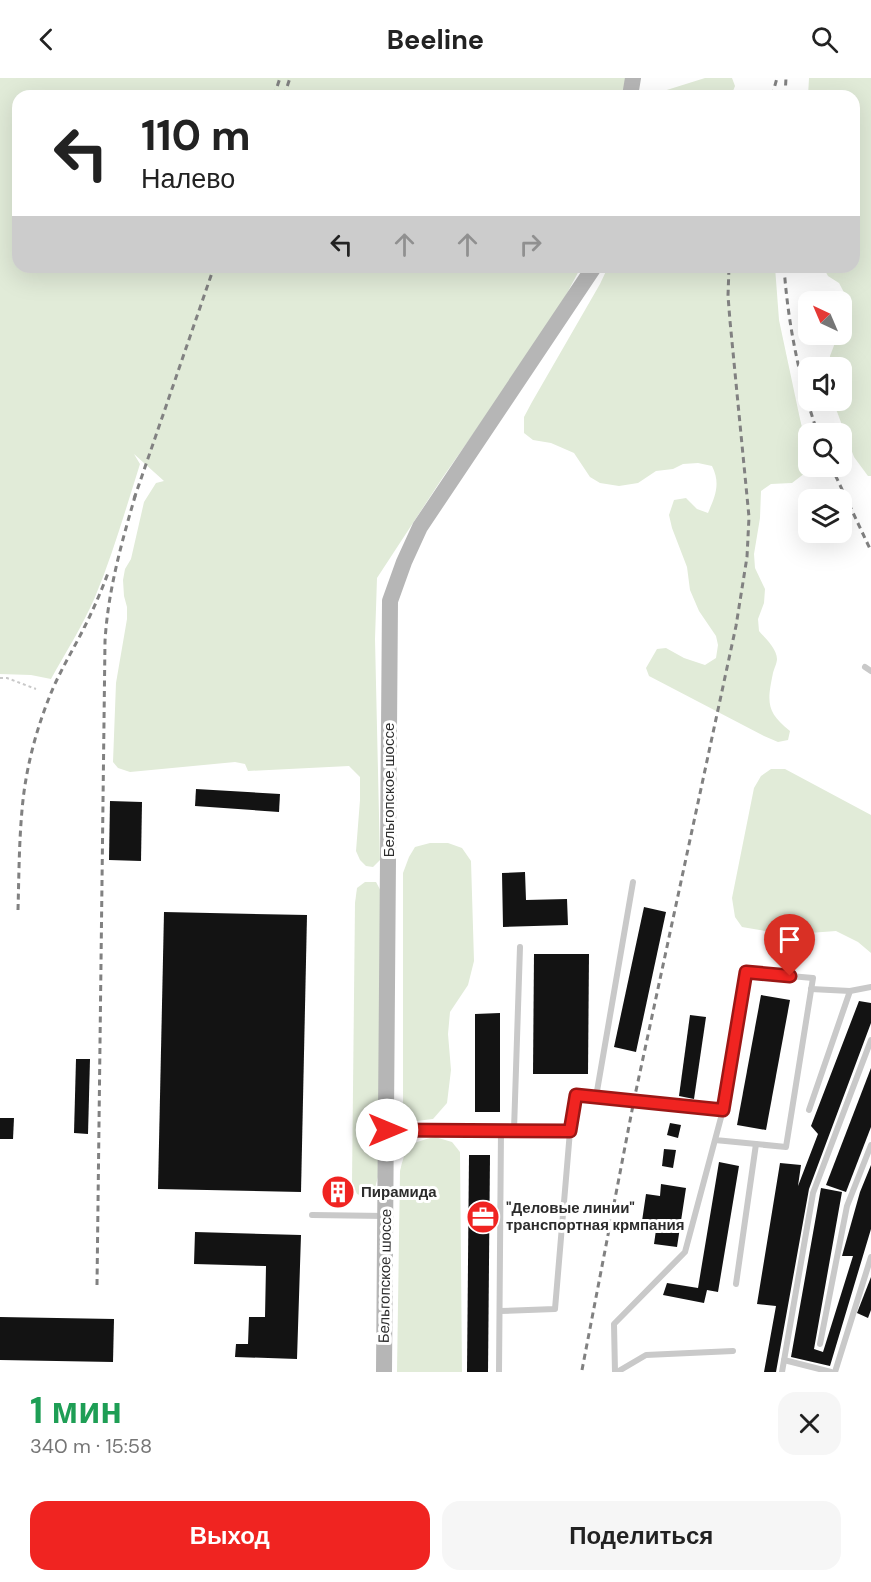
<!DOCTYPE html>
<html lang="ru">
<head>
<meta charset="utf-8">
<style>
	:root { --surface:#fff; --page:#f6f6f6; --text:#222; --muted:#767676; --accent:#f02421 }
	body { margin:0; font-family:"DM Sans",sans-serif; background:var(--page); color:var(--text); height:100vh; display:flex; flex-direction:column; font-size:22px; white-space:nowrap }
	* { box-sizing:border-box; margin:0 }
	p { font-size:20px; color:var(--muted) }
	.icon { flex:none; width:33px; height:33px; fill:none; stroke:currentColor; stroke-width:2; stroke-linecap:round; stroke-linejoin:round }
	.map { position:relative; height:1294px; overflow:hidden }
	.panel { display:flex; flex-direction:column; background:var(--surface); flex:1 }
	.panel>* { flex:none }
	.banner { position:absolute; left:12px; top:12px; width:848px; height:183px; border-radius:18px; box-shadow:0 6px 24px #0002; background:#fff; color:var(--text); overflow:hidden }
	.needle { width:39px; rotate:316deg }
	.tools { position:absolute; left:798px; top:213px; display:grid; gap:12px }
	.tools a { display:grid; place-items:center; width:54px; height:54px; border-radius:12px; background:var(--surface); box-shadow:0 6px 24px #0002; font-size:30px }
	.pin { position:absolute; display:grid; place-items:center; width:51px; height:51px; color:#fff; margin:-62px -26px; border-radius:50% 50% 50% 0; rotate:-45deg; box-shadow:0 0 6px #0007 }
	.pin .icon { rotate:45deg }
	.me { position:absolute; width:66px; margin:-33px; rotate:90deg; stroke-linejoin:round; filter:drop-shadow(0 0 4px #0008) }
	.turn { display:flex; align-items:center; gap:21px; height:126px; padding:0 30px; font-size:27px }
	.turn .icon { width:78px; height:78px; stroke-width:2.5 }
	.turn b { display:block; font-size:42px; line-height:51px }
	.lanes { display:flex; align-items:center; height:57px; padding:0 30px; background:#0003; justify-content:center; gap:30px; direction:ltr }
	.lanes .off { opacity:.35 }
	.round { display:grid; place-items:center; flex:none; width:63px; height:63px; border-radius:18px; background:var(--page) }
	.headline { display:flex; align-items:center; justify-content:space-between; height:102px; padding:0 30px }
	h1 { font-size:36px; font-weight:700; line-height:45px; color:#1e9e55 }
	.cta { display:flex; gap:12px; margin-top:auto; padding:12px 30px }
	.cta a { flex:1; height:69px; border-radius:18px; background:var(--accent); color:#fff; font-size:24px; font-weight:700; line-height:69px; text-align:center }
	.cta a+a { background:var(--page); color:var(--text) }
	header { display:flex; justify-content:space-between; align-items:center; height:78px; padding:0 30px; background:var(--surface); font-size:27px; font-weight:700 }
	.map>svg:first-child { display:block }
	.green { fill:#e1ebd8 }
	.building { fill:#131313 }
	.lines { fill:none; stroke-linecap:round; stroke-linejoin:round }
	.path { stroke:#c9c9c9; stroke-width:2; stroke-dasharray:3 3; stroke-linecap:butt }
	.lane { stroke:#c9c9c9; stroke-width:6 }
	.secondary { stroke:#b6b6b6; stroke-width:16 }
	.rail { stroke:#818181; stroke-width:3; stroke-dasharray:6 4.5; stroke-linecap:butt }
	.route-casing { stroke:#9c1715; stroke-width:15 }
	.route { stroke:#f02421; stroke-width:10 }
	.labels { text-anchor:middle; stroke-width:6; stroke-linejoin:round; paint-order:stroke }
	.street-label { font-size:15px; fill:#2c2c2c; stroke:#fff }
	.poi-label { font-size:15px; font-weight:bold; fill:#2c2c2c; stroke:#fff; text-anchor:start }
</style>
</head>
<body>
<header><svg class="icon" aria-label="back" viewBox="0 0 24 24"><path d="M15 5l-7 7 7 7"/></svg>Beeline<svg class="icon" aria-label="search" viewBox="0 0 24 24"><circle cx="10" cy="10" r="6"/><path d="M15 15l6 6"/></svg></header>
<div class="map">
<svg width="871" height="1294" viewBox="0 0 871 1294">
	<rect width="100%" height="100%" fill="#fff"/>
	<g class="green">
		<path d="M 0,0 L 628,0 L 625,18 L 18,18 L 18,189 L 581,189 L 558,232 L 548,249 L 443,399 L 377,500 L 354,490 L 377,500 L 375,561 L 380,782 L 373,789 L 366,788 L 360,782 L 356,773 L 360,722 L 360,699 L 349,688 L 248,693 L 245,686 L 235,684 L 130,694 L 118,690 L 113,684 L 116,605 L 127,541 L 127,529 L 124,518 L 123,502 L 125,491 L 131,481 L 144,424 L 156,405 L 164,403 L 134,376 L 140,386 C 126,430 113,476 95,519 C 83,547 66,574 51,601 L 31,597 L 0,596 Z"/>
		<path d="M 705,0 L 732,0 L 735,8 L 731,18 L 651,18 L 654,16 Z"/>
		<path d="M 809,0 L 871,0 L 871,398 L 868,398 L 854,379 L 833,323 L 842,322 L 842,290 L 829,289 L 830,278 L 838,257 L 842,256 L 842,248 L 848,222 L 839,205 L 828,198 L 823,189 L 854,189 L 854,18 L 808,18 Z"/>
		<path d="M 608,189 L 775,189 L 779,242 L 800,341 L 808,374 L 808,385 L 805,395 L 792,405 L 771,406 L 761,413 L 760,440 L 754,476 L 755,490 L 765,511 L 764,525 L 758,541 L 759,553 C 765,560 777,571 777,581 C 777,585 774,591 773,595 C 767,624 766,634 790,653 L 788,662 L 778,664 L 764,658 L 649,598 L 646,590 L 657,571 L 666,570 L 684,580 L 705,587 L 716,580 L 718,567 L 716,558 L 699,533 L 690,512 L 687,489 L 672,450 L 669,437 L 674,422 L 686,420 L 697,431 L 708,435 C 715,418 721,406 712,388 L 698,385 L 683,386 L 673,391 L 656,393 L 638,405 L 619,408 L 600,405 L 590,399 L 574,375 L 551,365 L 533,362 L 524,355 L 524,339 L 532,324 L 600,206 Z"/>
		<path d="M 771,691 L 785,691 L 871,737 L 871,875 L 858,864 L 836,853 L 809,855 L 794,858 L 742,849 L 735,839 L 732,820 L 754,710 L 761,698 Z"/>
		<path d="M 430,765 L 448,765 L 462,770 L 471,783 L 474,883 L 468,907 L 450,934 L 448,956 L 451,992 L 447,1025 L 433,1041 L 416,1043 L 406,1037 L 403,1028 L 403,795 L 409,779 L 415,769 Z"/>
		<path d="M 365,804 L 376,804 L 383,817 L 379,1095 L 375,1110 L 367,1120 L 357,1116 L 352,1105 L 355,825 L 357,810 Z"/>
		<path d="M 435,1059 L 452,1064 L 460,1074 L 462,1294 L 397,1294 L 400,1093 C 406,1067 409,1065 435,1059 Z"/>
	</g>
	<g class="building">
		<path d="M 196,711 L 280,716 L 279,734 L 195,728 Z"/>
		<path d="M 110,723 L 142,724 L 141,783 L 109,782 Z"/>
		<path d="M 525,794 L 526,822 L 567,821 L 568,847 L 503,849 L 502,795 Z"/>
		<path d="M 644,829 L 666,834 L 636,974 L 614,969 Z"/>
		<path d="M 164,834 L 307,837 L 301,1114 L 158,1111 Z"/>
		<path d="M 534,876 L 589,876 L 588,996 L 533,996 Z"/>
		<path d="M 761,917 L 790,922 L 766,1052 L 737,1047 Z"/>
		<path d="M 859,923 L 871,925 L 871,945 L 809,1111 L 776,1294 L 764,1294 L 776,1228 L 757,1226 L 780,1085 L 801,1087 L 798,1108 L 818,1056 L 811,1048 Z"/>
		<path d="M 500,935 L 500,1034 L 475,1034 L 475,936 Z"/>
		<path d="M 690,937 L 706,939 L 694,1021 L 679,1018 Z"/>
		<path d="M 76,981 L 90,981 L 88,1056 L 74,1055 Z"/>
		<path d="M 871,990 L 871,1049 L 846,1114 L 826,1107 Z"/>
		<path d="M 0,1040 L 14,1040 L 13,1061 L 0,1061 Z"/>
		<path d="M 670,1045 L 681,1047 L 678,1060 L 667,1057 Z"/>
		<path d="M 664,1071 L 676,1072 L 673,1090 L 662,1088 Z"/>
		<path d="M 469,1077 L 490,1077 L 488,1294 L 467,1294 Z"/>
		<path d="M 719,1084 L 739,1088 L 718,1214 L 707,1212 L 704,1225 L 663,1217 L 667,1205 L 698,1210 Z"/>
		<path d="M 871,1087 L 871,1151 L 830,1288 L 791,1279 L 821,1110 L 842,1114 L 814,1271 L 823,1274 L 853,1178 L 842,1178 L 860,1114 Z"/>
		<path d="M 661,1106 L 686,1110 L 677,1169 L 654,1166 L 657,1145 L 642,1143 L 646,1116 L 660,1118 Z"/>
		<path d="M 195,1154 L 301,1157 L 297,1281 L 235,1279 L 236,1266 L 248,1266 L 249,1239 L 265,1239 L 266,1188 L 194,1186 Z"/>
		<path d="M 871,1199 L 871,1232 L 868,1240 L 857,1235 Z"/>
		<path d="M 0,1239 L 114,1241 L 113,1284 L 0,1282 Z"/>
	</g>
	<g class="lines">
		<path class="path" d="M 0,600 L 7,600 L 36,611"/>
		<g class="lane">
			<path d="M 865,589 L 871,593"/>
			<path d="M 811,911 L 850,913"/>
			<path d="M 596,1019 L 633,804"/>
			<path d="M 809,1032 L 850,913 L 871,909"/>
			<path d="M 387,1052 L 570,1053"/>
			<path d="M 514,1052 L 520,869"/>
			<path d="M 312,1137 L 385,1138"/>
			<path d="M 736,1206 L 756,1066"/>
			<path d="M 500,1233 L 555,1231 L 570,1053 L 576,1017 L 723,1032"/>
			<path d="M 820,1266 L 847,1128 L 871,1067"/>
			<path d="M 784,1282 L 831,1294"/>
			<path d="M 499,1294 L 501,1052"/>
			<path d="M 615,1294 L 614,1246 L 685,1174 L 723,1032 L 746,894 L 813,900 L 786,1069 L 715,1062"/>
			<path d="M 617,1294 L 646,1277 L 733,1273"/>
			<path d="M 782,1294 L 813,1115 L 871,962"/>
			<path d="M 835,1294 L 871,1179"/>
		</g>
		<g class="secondary">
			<path d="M 630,18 L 633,0"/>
			<path d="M 384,1294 L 390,523 L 404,484 L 420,449 L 594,189"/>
		</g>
		<g class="rail">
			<path d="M 274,18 L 280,0"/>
			<path d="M 284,18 L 290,0"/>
			<path d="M 772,18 L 777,0"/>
			<path d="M 785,18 L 786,0"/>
			<path d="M 784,189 C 788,246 799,301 818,356"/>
			<path d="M 831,388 L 871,473"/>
			<path d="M 134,421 L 214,189"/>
			<path d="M 18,832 C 19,796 19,759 23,722 C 27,686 37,649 51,615 C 60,593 73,572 84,550 C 93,532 101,514 108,495"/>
			<path d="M 97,1207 L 105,563 C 108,512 122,463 136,415"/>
			<path d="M 582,1292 L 634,1022 L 736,548 L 747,479 L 749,439 L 730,243 L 728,218 L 729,189"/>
		</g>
	</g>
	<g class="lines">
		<g class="route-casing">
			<path id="route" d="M 387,1052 L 570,1053 L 576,1017 L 723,1032 L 746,894 L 790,898"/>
		</g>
		<use href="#route" class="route"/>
	</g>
	<defs>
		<g id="building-disc" transform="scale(1.725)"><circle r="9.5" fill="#f02421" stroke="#fff"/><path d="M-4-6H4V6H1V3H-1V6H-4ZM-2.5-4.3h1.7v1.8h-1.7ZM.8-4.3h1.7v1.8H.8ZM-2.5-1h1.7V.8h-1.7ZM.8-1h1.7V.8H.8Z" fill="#fff"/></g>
		<g id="office-disc" transform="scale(1.725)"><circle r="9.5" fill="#f02421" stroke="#fff"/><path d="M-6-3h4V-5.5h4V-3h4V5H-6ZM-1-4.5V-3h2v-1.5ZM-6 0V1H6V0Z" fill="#fff"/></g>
	</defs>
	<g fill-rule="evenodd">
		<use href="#building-disc" x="338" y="1114"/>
		<use href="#office-disc" x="483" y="1139"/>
	</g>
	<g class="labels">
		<g class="street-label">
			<text transform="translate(389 712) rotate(-90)" y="5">Бельгопское шоссе</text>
			<text transform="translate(385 1198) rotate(-89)" y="5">Бельгопское шоссе</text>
		</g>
		<g class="poi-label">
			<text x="361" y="1119">Пирамида</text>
			<text x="506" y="1135">"Деловые линии"<tspan x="506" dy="17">транспортная крмпания</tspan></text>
		</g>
	</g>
</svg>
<div class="tools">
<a><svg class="needle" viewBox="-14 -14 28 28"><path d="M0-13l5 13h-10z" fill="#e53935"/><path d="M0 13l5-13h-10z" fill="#767676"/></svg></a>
<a><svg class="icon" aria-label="sound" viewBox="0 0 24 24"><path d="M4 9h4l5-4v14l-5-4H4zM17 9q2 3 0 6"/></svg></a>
<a><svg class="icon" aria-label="search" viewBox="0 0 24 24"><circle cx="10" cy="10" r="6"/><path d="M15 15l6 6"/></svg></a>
<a><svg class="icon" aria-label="layers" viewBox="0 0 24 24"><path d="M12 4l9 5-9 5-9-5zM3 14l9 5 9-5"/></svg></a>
</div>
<div class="pin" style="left:790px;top:898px;background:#d93025"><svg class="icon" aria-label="arrive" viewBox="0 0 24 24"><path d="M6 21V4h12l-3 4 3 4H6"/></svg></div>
<svg class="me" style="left:387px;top:1052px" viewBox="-20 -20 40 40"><circle r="19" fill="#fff"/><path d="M0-13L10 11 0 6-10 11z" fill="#f02421"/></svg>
<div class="banner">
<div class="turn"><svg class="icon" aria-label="left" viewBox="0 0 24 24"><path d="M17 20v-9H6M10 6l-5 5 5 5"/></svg><div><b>110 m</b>Налево</div></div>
<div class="lanes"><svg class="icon" aria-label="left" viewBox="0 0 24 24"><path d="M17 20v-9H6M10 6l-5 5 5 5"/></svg><svg class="icon off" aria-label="ahead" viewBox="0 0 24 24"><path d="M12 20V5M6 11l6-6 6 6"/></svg><svg class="icon off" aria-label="ahead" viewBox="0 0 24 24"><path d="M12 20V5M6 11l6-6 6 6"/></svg><svg class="icon off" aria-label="right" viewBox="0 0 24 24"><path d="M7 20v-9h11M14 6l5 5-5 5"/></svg></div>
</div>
</div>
<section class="panel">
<div class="headline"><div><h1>1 мин</h1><p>340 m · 15:58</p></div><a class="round"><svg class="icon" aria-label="close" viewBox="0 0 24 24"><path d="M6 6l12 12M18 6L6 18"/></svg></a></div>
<div class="cta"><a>Выход</a><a>Поделиться</a></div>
</section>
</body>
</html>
